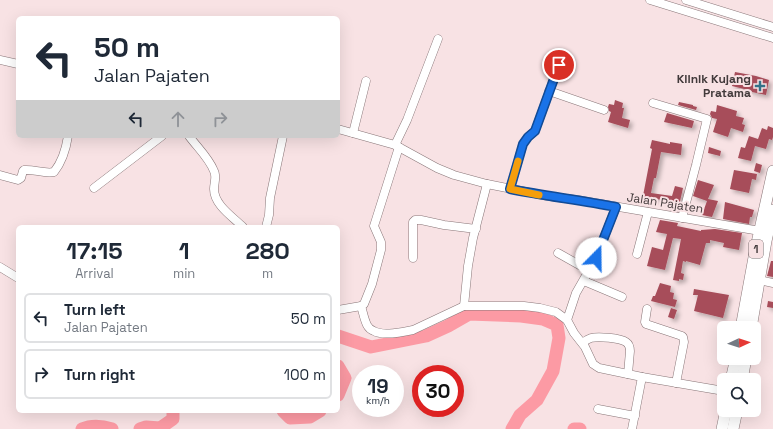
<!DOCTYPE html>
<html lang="en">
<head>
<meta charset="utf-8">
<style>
	:root { --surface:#fff; --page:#f2f2f3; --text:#1f2937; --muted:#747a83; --line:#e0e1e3 }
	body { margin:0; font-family:"Space Grotesk",sans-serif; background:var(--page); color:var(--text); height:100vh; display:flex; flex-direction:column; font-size:15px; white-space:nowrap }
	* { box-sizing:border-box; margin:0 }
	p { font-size:13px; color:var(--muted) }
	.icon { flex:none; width:22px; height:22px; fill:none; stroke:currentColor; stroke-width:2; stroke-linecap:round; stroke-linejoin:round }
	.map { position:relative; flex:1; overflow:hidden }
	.side { position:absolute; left:16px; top:225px; width:324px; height:188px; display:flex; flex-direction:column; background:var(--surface); border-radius:6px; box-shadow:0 4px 16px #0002 }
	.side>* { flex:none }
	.hud { position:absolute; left:16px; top:16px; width:324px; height:122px; border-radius:6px; box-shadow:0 4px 16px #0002; background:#fff; color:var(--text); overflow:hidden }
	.needle { width:26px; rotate:87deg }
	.buttons { position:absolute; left:717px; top:321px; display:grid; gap:8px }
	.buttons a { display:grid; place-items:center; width:44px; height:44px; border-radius:6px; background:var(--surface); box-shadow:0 4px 16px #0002; font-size:20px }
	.speed { position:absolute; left:352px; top:365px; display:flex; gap:8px; font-size:20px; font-weight:700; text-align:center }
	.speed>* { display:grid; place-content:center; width:52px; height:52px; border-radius:50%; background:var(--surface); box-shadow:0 4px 16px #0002; line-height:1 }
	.speed small { font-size:10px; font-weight:400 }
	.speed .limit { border:6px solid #d22; background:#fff; color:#111 }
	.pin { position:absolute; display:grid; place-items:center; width:34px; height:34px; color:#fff; margin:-17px; border:2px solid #fff; border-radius:50%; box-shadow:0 1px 4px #0007 }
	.me { position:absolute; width:44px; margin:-22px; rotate:22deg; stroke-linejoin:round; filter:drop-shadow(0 0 3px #0008) }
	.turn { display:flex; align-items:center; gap:14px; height:84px; padding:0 12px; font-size:18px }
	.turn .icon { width:52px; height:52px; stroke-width:2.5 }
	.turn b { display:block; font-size:28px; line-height:34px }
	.lanes { display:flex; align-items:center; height:38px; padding:0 12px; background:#0003; justify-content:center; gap:20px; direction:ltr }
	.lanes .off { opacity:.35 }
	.eta { display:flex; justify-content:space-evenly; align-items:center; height:68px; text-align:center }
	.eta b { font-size:24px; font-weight:700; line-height:28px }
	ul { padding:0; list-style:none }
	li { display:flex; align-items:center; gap:12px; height:50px; margin:0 8px 6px; padding:0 4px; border:2px solid var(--line); border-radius:6px }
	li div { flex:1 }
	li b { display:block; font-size:15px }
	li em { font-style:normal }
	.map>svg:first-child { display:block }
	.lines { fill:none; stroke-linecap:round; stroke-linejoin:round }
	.river { stroke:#fc9aa4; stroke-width:13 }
	.building { fill:#a74d5a; filter:url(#shadow) }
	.minor-casing { stroke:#897678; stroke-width:9 }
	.highway-casing { stroke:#897678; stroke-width:12 }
	.minor { stroke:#fff; stroke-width:8 }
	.highway { stroke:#fff; stroke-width:11 }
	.route-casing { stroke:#114b97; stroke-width:10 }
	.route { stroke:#1a73e8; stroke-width:7 }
	.slow { stroke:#f59e0b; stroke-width:7 }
	.poi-dot { fill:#347288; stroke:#f8e2e4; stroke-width:1.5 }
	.labels { text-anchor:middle; stroke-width:4; stroke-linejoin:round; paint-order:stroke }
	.shield { fill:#f8e2e4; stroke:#796c6e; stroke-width:1 }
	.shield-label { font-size:11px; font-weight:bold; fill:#423a3b }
	.poi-label { font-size:12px; font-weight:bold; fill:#423a3b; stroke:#f8e2e4; text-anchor:end }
	.street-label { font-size:12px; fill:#423a3b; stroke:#f8e2e4 }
</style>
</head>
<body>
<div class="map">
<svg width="773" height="429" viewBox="0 0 773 429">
	<defs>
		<filter id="shadow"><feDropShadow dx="3" dy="3" stdDeviation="2" flood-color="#0004"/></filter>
	</defs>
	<rect width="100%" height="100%" fill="#f8e2e4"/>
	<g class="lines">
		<g class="river">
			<path d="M 338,336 L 371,347 L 426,336 L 448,326 L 469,314 L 521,316 L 543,319 L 557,325 L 559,338 L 553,371 L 537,400 L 520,415 L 512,429"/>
			<path d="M 338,366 L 345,378 L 338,395"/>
			<path d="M 283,411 L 290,418 L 310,417 L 320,411"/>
			<path d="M 82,429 C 91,425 103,426 112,429"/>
			<path d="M 140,429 L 146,427 L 160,428 L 173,419 L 173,411"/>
			<path d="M 574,429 L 580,429"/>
		</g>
	</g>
	<g class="building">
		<path d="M 735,72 L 756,76 L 769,80 L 766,95 L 752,92 L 752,91 L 732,86 Z"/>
		<path d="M 615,100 L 623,103 L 622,108 L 624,108 L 622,118 L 630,120 L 628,128 L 608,122 L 611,112 L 609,111 L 608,107 L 609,104 L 614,105 Z"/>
		<path d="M 679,102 L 693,105 L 693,106 L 697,107 L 696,110 L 678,105 Z"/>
		<path d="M 717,105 L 737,111 L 736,116 L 744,118 L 742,124 L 745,125 L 743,132 L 731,128 L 728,137 L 713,132 L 717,119 L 712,118 L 710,114 L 711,111 L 716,112 Z"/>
		<path d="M 667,113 L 694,121 L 692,128 L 664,122 Z"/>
		<path d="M 768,126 L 773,128 L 773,137 L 772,140 L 769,139 L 766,149 L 755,146 L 751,161 L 738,158 L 741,147 L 745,148 L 749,136 L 758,139 L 762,128 L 767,130 Z"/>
		<path d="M 652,140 L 670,144 L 670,142 L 682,144 L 681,155 L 661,152 L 656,178 L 654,178 L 651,193 L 672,196 L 675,186 L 683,188 L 678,210 L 667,207 L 668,201 L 650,198 L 649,202 L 642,201 L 652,149 L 650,148 Z"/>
		<path d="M 709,147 L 721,151 L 720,156 L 708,153 Z"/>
		<path d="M 756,163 L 762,165 L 760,173 L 754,171 Z"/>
		<path d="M 734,170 L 757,174 L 756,180 L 752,179 L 749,193 L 730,189 Z"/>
		<path d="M 698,180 L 714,185 L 708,199 L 718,201 L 712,217 L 702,215 L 707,201 L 693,196 Z"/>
		<path d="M 725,202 L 754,210 L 752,217 L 750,217 L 749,224 L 723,219 Z"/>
		<path d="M 660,220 L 678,223 L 677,226 L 701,231 L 701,230 L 715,229 L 742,233 L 739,250 L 723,247 L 724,243 L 710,240 L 710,243 L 706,243 L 700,265 L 686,261 L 686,262 L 683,261 L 681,273 L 684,274 L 683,280 L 679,279 L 679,281 L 673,280 L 681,239 L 673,238 L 665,270 L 647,266 L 652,247 L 663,250 L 667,234 L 656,232 Z"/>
		<path d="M 771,261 L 773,261 L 773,277 L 767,276 Z"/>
		<path d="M 660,283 L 671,286 L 670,292 L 674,293 L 673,299 L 677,300 L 675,307 L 651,301 L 653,296 L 655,296 Z"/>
		<path d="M 694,289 L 729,295 L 723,318 L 694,311 L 698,295 L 693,295 Z"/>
		<path d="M 768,301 L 773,302 L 773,308 L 767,307 Z"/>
		<path d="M 671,308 L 677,310 L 674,319 L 668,317 Z"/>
	</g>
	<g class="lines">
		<g class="minor-casing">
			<g id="minor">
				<path d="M 650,0 L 773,38"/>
				<path d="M 686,0 L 773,27"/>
				<path d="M 0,60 L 18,64"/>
				<path d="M 549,91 L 604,110"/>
				<path d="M 653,103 L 707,119 L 696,165 L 682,218"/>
				<path d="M 338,129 L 395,145 L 437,168 L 454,175 L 487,184 L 547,196 L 578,200 L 760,231"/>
				<path d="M 353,133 L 366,81"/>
				<path d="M 189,136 C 197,147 209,158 214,171 C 217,177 214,183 214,189 C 214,205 233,217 243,227"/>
				<path d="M 395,145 L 407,120 L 438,39"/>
				<path d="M 0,175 L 18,180 L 21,178 L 23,171 L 24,170 C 34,169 44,174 54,172 C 62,162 66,149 68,136"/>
				<path d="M 94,188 L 162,136"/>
				<path d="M 510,189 L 523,144 L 528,137 L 535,131 L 559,65"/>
				<path d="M 616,207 L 596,258 L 576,293 L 567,320 L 574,333 L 585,347 L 593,364 L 599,368 L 642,377 L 632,429"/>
				<path d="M 266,227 L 269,215 L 270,198 L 283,136"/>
				<path d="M 558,253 L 590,271"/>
				<path d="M 637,254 L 648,212"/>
				<path d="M 413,258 L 413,222 L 415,220 L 421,220 L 444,225 L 476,229"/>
				<path d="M 0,267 L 18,278"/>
				<path d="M 759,280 L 773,283"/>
				<path d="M 584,281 L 622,297"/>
				<path d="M 361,306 C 363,312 364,319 367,325 C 368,327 371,330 374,331 C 382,336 404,332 413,330 L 464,306 L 524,306 L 540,308 L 556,312 L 567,320"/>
				<path d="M 464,306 L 468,266 L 473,238 L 487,184"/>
				<path d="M 647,309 L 645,322 L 646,324 L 682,336 L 683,337 L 684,342 L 676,383"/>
				<path d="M 338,310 L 361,306 L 364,304 L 372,284 L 381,250 L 381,242 L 374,226 L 399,147"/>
				<path d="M 583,343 C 585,341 588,339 591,338 C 598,336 620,338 626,342 C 629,344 630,347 630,351 L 628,374"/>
				<path d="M 642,377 L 724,391"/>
				<path d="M 598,409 L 635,416"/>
			</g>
		</g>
		<g class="highway-casing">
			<g id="highway">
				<path d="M 741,328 L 755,252 L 773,171"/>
				<path d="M 751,328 L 766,241 L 773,210"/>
				<path d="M 731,380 L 736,358"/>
				<path d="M 742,380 L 746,358"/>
				<path d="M 722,429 L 726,410"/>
				<path d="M 733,429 L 737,410"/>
			</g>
		</g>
		<use href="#minor" class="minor"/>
		<use href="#highway" class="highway"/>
	</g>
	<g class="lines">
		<g class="route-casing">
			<path id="route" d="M 559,65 L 535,131 L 528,137 L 523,144 L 510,189 C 545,196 580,200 616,207 L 596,258"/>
		</g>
		<use href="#route" class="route"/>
		<path class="slow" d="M 518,161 L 510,189 L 539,195"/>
	</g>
	<path class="poi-dot" d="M758 80h4v4h4v4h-4v4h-4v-4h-4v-4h4z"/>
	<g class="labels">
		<rect class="shield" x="749" y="240" width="14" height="18" rx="3"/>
		<g class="shield-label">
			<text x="756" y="253">1</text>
		</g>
		<g class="poi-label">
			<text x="751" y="83">Klinik Kujang<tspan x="751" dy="14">Pratama</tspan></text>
		</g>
		<g class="street-label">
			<text transform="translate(665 203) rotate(9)" y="4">Jalan Pajaten</text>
		</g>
	</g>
</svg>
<div class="buttons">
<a><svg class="needle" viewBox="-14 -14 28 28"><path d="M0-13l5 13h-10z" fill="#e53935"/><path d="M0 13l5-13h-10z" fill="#747a83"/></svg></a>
<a><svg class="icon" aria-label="search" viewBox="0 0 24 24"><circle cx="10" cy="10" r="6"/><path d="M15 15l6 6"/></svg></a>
</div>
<div class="speed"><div>19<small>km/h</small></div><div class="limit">30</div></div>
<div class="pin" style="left:559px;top:65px;background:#d93025"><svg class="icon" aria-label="arrive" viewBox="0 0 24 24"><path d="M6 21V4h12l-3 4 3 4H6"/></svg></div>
<svg class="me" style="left:596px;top:258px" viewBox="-20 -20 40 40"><circle r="19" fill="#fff"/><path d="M0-13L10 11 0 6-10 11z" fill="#1a73e8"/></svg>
<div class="hud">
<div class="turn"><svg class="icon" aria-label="left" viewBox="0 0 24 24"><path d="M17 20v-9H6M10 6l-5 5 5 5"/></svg><div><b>50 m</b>Jalan Pajaten</div></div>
<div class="lanes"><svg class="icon" aria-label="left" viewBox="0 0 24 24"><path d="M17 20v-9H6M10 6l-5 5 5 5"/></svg><svg class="icon off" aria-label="ahead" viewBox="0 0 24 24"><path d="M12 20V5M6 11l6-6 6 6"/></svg><svg class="icon off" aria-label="right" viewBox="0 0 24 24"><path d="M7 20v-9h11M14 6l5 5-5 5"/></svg></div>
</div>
<section class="side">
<div class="eta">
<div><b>17:15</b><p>Arrival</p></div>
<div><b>1</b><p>min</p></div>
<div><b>280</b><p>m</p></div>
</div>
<ul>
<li><svg class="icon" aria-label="left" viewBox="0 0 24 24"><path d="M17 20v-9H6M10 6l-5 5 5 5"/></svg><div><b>Turn left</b><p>Jalan Pajaten</p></div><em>50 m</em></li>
<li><svg class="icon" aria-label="right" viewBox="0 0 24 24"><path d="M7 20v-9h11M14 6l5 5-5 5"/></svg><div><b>Turn right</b></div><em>100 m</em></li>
</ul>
</section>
</div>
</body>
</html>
